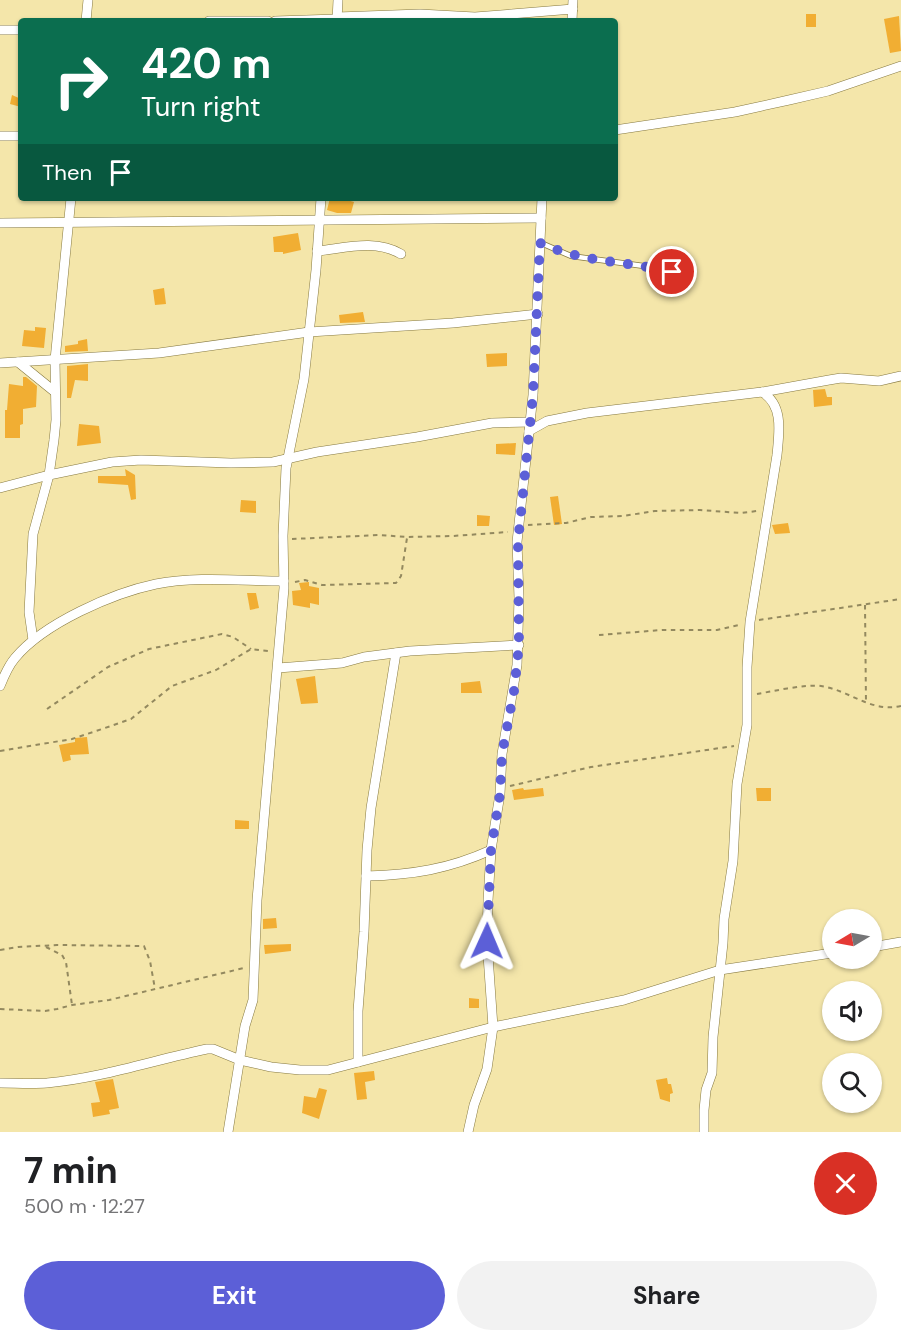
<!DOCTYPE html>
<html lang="en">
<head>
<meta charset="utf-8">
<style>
	:root { --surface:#fff; --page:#f2f2f2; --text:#202124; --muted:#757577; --accent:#5c5fd7 }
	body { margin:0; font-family:"DM Sans",sans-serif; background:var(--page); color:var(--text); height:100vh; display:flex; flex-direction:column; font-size:22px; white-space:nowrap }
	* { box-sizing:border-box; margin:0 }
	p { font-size:20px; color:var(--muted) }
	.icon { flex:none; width:33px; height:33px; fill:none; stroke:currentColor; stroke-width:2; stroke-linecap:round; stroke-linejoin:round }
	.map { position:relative; height:1132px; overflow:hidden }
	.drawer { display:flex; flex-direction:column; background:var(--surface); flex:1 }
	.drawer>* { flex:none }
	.hud { position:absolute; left:18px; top:18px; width:600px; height:183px; border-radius:6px; box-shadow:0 2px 4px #0004; background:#0b6e4f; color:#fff; overflow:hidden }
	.needle { width:39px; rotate:260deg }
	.buttons { position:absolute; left:822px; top:909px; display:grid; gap:12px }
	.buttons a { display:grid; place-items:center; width:60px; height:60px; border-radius:50%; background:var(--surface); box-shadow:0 2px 4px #0004; font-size:30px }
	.pin { position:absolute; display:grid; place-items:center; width:51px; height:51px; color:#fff; margin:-26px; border:3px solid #fff; border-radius:50%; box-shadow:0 2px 6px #0007 }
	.me { position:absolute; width:66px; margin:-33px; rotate:1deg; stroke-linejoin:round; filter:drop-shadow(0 0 4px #0008) }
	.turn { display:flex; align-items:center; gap:21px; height:126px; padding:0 24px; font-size:27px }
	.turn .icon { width:78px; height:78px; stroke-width:2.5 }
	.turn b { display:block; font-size:42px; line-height:51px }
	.then { display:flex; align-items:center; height:57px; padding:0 24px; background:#0003; gap:12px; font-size:22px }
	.round { display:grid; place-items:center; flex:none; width:63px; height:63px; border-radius:32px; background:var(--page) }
	.summary { display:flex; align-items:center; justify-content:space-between; height:102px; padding:0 24px }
	h1 { font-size:36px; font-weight:700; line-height:45px }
	.primary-button { display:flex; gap:12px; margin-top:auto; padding:12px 24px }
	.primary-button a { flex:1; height:69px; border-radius:36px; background:var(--accent); color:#fff; font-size:24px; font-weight:700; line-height:69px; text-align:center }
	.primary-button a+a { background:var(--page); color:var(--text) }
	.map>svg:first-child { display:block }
	.building { fill:#f1ae33 }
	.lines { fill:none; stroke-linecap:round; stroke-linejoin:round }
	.lane-casing { stroke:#867940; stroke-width:6 }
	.street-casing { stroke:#867940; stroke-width:10 }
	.path { stroke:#93895f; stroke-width:2; stroke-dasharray:4.5 4.5; stroke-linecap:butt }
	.lane { stroke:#fff; stroke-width:4.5 }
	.street { stroke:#fff; stroke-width:9 }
	.route { stroke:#5c5fd7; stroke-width:10; stroke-dasharray:0 18 }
</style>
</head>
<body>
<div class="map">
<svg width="901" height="1132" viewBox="0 0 901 1132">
	<rect width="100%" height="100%" fill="#f4e6aa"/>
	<g class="building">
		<rect x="806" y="14" width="10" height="13"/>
		<path d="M 899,16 L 901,51 L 890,53 L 884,19 Z"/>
		<path d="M 12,95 L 21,99 L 21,107 L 10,104 Z"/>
		<path d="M 330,198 L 340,198 L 354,202 L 351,213 L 337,213 L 327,210 Z"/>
		<path d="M 298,233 L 301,250 L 283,254 L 283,252 L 274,252 L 273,237 Z"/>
		<path d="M 164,288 L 166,304 L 155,305 L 153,290 Z"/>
		<path d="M 363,312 L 365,322 L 340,323 L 339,315 Z"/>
		<path d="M 35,327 L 46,328 L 44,348 L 22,346 L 24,330 L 35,331 Z"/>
		<path d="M 87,339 L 88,351 L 65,352 L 65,346 L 78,344 L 78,341 Z"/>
		<path d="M 507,353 L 507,366 L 487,367 L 486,354 Z"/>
		<path d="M 88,364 L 88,381 L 75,380 L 71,398 L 67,398 L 67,366 Z"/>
		<path d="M 23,377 L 26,377 L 37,386 L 36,407 L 23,409 L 23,424 L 20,425 L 20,438 L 5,438 L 5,410 L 7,410 L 9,384 L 23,386 Z"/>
		<path d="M 825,389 L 827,397 L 832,397 L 832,405 L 814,407 L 813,390 Z"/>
		<path d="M 79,424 L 99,426 L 101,443 L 77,446 Z"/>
		<path d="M 516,443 L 515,455 L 496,454 L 496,444 Z"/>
		<path d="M 125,469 L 135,475 L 136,499 L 131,500 L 128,485 L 98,483 L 98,476 L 126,476 Z"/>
		<path d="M 558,496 L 562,524 L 554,525 L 550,497 Z"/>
		<path d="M 241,500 L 256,501 L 256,513 L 240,512 Z"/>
		<path d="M 477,515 L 490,516 L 489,526 L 477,526 Z"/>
		<path d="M 788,523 L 790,533 L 775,534 L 772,525 Z"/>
		<path d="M 309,582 L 309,586 L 319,588 L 319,605 L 310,603 L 310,608 L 293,605 L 292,591 L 301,590 L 299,583 Z"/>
		<path d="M 247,593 L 256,593 L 259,608 L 250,610 Z"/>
		<path d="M 315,676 L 318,703 L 301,704 L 296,679 Z"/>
		<path d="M 480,681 L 482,693 L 461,693 L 461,683 Z"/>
		<path d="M 87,737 L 89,754 L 70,755 L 71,760 L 63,762 L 59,745 L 75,742 L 75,738 Z"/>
		<path d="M 523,788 L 524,790 L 543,788 L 544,796 L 514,800 L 512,790 Z"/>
		<path d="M 756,788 L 771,788 L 771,801 L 757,801 Z"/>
		<path d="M 235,820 L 249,821 L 249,829 L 235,829 Z"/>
		<path d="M 276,918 L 277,928 L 263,929 L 263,919 Z"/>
		<path d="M 291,944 L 291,951 L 265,954 L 264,945 Z"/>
		<path d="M 469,998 L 479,999 L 479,1008 L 469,1008 Z"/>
		<path d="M 374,1071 L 375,1080 L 365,1082 L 367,1099 L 357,1100 L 354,1073 Z"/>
		<path d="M 667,1078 L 668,1084 L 671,1084 L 673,1093 L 670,1094 L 670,1102 L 660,1099 L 656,1080 Z"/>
		<path d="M 113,1079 L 119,1108 L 109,1110 L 110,1114 L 93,1117 L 91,1103 L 100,1102 L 95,1082 Z"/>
		<path d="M 319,1088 L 327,1090 L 319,1119 L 302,1113 L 304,1096 L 316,1098 Z"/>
	</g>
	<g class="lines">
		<g class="lane-casing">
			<path id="lane" d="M 541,243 L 571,256 L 651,267 L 692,278"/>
		</g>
		<g class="street-casing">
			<g id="street">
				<path d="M 337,17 L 420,14 L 475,17 L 573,9"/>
				<path d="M 86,21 L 88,0"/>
				<path d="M 209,21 L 268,21"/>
				<path d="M 275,21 L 337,19"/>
				<path d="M 337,21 L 338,0"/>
				<path d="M 572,21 L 573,0"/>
				<path d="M 0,30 L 21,30"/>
				<path d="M 615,130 L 735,112 L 789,100 L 828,91 L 901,66"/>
				<path d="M 0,136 L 21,136"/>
				<path d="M 0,223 L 541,218"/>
				<path d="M 317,251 C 346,248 375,239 401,254"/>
				<path d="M 18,362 L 55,392"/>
				<path d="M 0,363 L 159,353 L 309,332 L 453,323 L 538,314"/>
				<path d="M 529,431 L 547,421 L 587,413 L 762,392 L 829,380 L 841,378 L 879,381 L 901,376"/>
				<path d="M 0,488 L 49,475 L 112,462 L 141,460 L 231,463 L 273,462 L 317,452 L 417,437 L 492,423 L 531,422"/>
				<path d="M 33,640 L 29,612 L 33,534 L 49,475 L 54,440 L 56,420 L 55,360 L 71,198"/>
				<path d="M 278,668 L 342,663 L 364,657 L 410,651 L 519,645"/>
				<path d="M 0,686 C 4,676 9,665 15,658 C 44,623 113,593 156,584 C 197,576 242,581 284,581"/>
				<path d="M 366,876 C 412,875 449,869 491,850"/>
				<path d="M 872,947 L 901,942"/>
				<path d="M 358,1062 L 358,1011 L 364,932 L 367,850 L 371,808 L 396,653"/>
				<path d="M 0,1083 C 15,1083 31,1084 47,1083 C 101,1078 154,1060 207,1049 L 213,1049 L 240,1060 L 271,1067 L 300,1070 L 328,1070 L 493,1027 L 624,1000 L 720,970 L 832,953"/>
				<path d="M 228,1132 L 245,1026 L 253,1000 L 257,900 L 284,588 L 283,536 L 286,468 L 304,379 L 316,270 L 321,198"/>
				<path d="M 468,1132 L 474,1105 L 487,1069 L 493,1027 L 487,941 L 488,901 L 491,850 L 500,794 L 502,754 L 517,665 L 519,598 L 517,542 L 533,395 L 542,198"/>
				<path d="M 704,1132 L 704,1110 L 706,1090 L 712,1073 L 713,1037 L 723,943 L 724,919 L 733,861 L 737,784 L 747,725 L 747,667 L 750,622 L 777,455 C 779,433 784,405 762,392"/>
			</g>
		</g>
		<g class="path">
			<path d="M 528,525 L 566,523 L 591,517 L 623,516 L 655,511 L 700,510 L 741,513 L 757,511"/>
			<path d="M 292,539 L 380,535 L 407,537 L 453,536 L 508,532"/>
			<path d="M 295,582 L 305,580 L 322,585 L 396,583 L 401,576 L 407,538"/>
			<path d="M 865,605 L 866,704"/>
			<path d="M 759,620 L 901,599"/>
			<path d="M 599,635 L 662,630 L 717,630 L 739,625"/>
			<path d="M 757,694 C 774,691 805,684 821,686 C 849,690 871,713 901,706"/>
			<path d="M 47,709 L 108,667 L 149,649 L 222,634 L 233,637 L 251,649"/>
			<path d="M 0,751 L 72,739 L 105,728 L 131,719 L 172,686 L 216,670 L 251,649 L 268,651"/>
			<path d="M 510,786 L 591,767 L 734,746"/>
			<path d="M 46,947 L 62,955 L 66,962 L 72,1005"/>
			<path d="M 0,950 L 18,947 L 57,945 L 144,946 L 150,961 L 155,989"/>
			<path d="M 0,1009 L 45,1011 L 57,1009 L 72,1005 L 109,1000 L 244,968"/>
		</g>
		<use href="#lane" class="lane"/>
		<use href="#street" class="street"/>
	</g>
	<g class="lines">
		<path class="route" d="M 487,941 L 491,850 L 500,794 L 502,754 L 514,691 L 519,645 L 518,542 L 533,395 L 540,243 C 583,263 627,261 672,272"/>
	</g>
</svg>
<div class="buttons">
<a><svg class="needle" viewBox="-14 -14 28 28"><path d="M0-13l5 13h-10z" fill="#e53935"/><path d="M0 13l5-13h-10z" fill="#757577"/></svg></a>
<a><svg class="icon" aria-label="sound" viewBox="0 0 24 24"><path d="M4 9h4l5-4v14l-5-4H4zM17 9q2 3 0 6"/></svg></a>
<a><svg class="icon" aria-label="search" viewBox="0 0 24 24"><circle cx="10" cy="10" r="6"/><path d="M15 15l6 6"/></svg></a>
</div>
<div class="pin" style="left:672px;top:272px;background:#d93025"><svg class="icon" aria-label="arrive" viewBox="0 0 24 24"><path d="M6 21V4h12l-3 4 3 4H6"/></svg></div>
<svg class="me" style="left:487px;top:941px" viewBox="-20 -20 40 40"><path d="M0-17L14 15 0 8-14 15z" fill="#5c5fd7" stroke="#fff" stroke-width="4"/></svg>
<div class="hud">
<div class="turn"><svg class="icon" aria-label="right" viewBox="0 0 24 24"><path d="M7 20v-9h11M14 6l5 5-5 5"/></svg><div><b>420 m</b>Turn right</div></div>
<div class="then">Then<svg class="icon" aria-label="arrive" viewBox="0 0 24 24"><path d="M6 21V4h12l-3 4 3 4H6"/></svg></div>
</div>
</div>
<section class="drawer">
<div class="summary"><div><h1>7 min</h1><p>500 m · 12:27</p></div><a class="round" style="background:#d93025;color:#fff"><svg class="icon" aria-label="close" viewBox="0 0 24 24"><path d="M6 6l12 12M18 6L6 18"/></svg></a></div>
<div class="primary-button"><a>Exit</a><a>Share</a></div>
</section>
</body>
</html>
